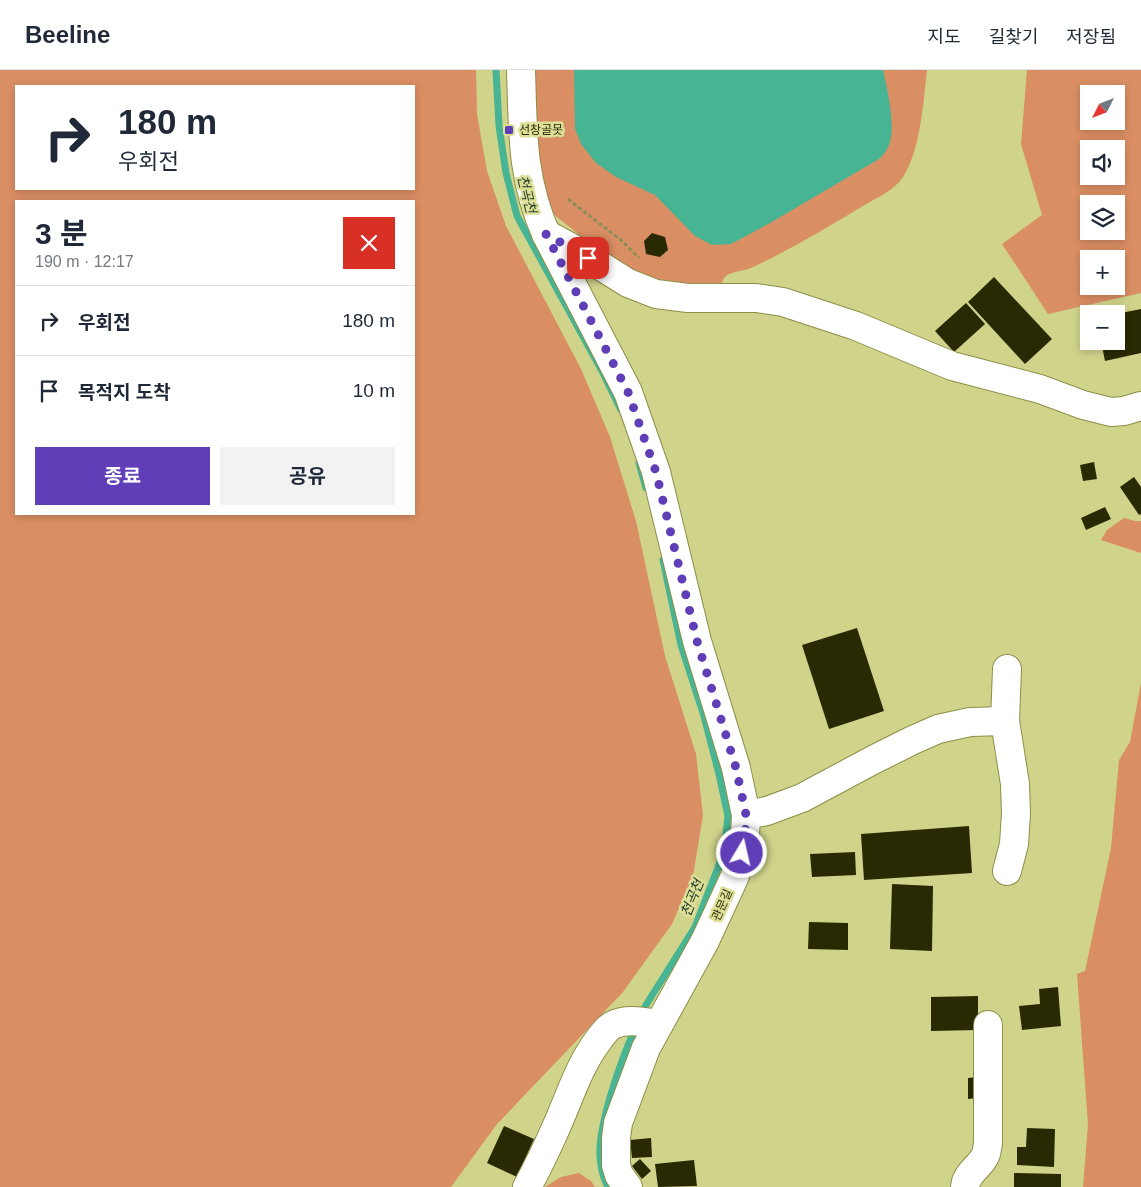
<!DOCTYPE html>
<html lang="ko">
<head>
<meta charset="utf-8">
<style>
	:root { --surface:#fff; --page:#f2f2f3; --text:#1f2937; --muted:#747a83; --line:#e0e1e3; --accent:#5f3eb7 }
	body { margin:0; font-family:Arial,"Noto Sans KR",sans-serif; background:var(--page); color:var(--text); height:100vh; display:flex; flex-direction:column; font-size:19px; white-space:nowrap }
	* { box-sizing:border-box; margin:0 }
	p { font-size:16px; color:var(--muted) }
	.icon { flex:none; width:28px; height:28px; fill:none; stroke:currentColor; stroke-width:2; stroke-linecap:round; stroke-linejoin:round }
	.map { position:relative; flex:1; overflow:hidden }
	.sheet { position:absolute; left:15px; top:130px; width:400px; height:315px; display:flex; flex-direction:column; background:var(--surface); border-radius:0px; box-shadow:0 2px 8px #0003 }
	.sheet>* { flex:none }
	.guide { position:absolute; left:15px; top:15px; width:400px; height:105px; border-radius:0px; box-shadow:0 2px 8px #0003; background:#fff; color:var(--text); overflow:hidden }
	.needle { width:32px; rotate:228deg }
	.fabs { position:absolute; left:1080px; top:15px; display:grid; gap:10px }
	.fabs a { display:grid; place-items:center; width:45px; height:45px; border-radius:0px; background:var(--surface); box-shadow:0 2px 8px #0003; font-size:25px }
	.pin { position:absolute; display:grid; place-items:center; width:42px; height:42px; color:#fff; margin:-21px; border-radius:10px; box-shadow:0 2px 8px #0006 }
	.me { position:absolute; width:55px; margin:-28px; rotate:9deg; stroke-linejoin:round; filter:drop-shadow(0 0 4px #0008) }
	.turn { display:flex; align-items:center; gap:18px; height:105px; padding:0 20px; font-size:22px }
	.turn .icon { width:65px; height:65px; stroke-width:2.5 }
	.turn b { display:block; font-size:35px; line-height:42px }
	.round { display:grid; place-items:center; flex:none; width:52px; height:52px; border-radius:0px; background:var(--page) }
	.head { display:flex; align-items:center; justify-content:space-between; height:85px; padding:0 20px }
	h1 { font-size:30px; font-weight:700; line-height:38px }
	.action { display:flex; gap:10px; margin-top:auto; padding:10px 20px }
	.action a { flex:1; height:58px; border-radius:0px; background:var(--accent); color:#fff; font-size:20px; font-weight:700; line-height:58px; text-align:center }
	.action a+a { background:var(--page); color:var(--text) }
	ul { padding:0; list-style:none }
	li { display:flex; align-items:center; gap:15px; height:70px; padding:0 20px; border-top:1px solid var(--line) }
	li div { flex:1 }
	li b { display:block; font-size:19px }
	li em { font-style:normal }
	header { display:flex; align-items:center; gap:30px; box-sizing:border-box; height:70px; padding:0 25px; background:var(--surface); border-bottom:1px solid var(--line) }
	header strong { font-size:24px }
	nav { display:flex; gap:28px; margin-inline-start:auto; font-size:18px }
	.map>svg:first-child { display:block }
	.green { fill:#da8e63; fill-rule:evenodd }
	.water { fill:#47b493 }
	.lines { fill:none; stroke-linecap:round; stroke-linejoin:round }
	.stream { stroke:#47b493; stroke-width:7 }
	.building { fill:#292a03 }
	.minor-casing { stroke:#8d8f48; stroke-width:30 }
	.path { stroke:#8c8e57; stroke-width:3; stroke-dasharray:4 2.5; stroke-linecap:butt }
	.minor { stroke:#fff; stroke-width:28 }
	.route { stroke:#5f3eb7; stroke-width:9; stroke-dasharray:0 16.2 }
	.poi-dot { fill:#5f3eb7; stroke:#dde096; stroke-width:2 }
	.labels { text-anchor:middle; stroke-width:5; stroke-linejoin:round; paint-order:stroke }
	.poi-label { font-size:12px; fill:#2b2c0e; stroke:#dde096; text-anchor:start }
	.street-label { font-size:12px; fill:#2b2c0e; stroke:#dde096 }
	.water-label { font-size:14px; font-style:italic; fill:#1a322a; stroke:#dde096 }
</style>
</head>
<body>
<header>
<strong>Beeline</strong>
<nav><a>지도</a><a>길찾기</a><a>저장됨</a></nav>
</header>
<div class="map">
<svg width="1141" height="1117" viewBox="0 0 1141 1117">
	<rect width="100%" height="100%" fill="#d0d38a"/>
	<g class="green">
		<path d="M 0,0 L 476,0 L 477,44 L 487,101 L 506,156 L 581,299 L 610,367 L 636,451 L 665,586 L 696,684 L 703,745 L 693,806 L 672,854 L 623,922 L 497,1054 L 451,1117 L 0,1117 ZM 16,16 L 414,16 L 414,119 L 16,119 ZM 16,131 L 414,131 L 414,444 L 16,444 Z"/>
		<path d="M 533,0 L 927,0 C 923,33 921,79 903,107 C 894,121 876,128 863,136 C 827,158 791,179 753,197 C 745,201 734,201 727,205 C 722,209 722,213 720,218 L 664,218 L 608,188 L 557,147 L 547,137 L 538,106 Z"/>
		<path d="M 1027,0 L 1141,0 L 1141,223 L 1048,244 L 1002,174 L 1042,145 L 1021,74 ZM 1089,24 L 1116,24 L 1116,51 L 1089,51 ZM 1089,79 L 1116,79 L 1116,106 L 1089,106 ZM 1089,134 L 1116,134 L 1116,161 L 1089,161 ZM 1089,189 L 1116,189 L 1116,216 L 1089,216 Z"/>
		<path d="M 1124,448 L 1135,451 L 1141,451 L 1141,483 L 1101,470 L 1107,460 Z"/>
		<path d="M 1141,613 L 1141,1117 L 1083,1117 L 1088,1054 L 1077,904 L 1085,901 L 1111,778 L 1119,690 L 1130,672 Z"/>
		<path d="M 579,1103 L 591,1111 L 595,1117 L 545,1117 L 561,1107 Z"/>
	</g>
	<path class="water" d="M 574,0 L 883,0 C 887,19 898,62 887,79 C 885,83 882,86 879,89 L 770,153 L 731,174 L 712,175 L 695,166 L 655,125 L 616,107 L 596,93 L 581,74 L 575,59 Z"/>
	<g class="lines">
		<g class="stream">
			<path d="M 496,0 L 499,56 L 506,103 L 517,146 L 602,301 L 621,340"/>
			<path d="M 639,393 L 646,418"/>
			<path d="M 641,945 L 646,935 L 695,857 L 724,782 L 728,746 L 719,704 L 704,646 L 681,575 L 663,490"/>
			<path d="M 608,1117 C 603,1107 600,1096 600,1084 C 599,1052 622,987 636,957"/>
		</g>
	</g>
	<g class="building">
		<path d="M 652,163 L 665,167 L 668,180 L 660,187 L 646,184 L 644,171 Z"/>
		<path d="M 994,207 L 1052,269 L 1025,294 L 968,232 Z"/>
		<path d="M 966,233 L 985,254 L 954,282 L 935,261 Z"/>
		<path d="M 1141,239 L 1141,283 L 1105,291 L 1101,271 L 1116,271 L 1116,244 Z"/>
		<path d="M 1094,392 L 1097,409 L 1083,411 L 1080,395 Z"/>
		<path d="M 1134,407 L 1141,417 L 1141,444 L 1139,445 L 1120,417 Z"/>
		<path d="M 1105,437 L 1111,449 L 1086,460 L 1081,448 Z"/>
		<path d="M 857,558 L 884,641 L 829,659 L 802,575 Z"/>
		<path d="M 969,756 L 972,803 L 864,810 L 861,764 Z"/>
		<path d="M 855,782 L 856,805 L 812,807 L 810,784 Z"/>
		<path d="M 892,814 L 933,816 L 932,881 L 890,879 Z"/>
		<path d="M 809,852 L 848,853 L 848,880 L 808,879 Z"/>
		<path d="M 1058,917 L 1061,956 L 1022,960 L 1019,936 L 1040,934 L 1039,919 Z"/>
		<path d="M 978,926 L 978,960 L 931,961 L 931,927 Z"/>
		<path d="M 977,1007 L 977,1028 L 968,1029 L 968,1008 Z"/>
		<path d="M 504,1056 L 534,1069 L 517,1107 L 487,1093 Z"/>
		<path d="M 1027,1058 L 1055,1059 L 1054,1097 L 1017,1095 L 1017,1077 L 1026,1077 Z"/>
		<path d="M 651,1068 L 652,1087 L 632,1088 L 630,1070 Z"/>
		<path d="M 640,1089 L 651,1101 L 642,1109 L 632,1096 Z"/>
		<path d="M 694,1090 L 697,1116 L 658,1117 L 655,1094 Z"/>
		<path d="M 1014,1103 L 1061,1104 L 1061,1117 L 1014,1117 Z"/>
	</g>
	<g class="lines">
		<g class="minor-casing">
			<g id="minor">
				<path d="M 521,0 C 523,60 521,107 546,164 L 628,322 L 656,402 L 697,571 L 736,698 L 746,745 L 745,765 L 735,806 L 705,871 L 646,978 L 618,1053 L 616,1068 L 616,1095 L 619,1105 L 628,1117"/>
				<path d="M 546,164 L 572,178 L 628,213 L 656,224 L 688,228 L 756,228 L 783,232 L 856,256 L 952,296 L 1040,319 L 1083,335 L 1111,342 L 1124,341 L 1141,336"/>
				<path d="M 1007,599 L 1005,651 L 1015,714 L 1016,744 L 1014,774 L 1007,801"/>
				<path d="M 746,745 L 767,741 L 802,728 L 873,690 L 913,670 L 938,659 L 970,652 L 1005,651"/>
				<path d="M 527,1117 C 537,1099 546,1080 554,1062 C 569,1030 578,996 600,968 C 603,964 608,957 613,955 C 626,948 645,952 659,954"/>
				<path d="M 965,1117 C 966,1103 980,1097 985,1086 C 987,1083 987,1077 988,1074 L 988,955"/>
			</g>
		</g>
		<path class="path" d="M 568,129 L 622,171 L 639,188"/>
		<use href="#minor" class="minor"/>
	</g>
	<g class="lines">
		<path class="route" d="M 588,188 L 546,164 L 628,322 L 656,402 L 697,571 L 736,698 L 746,745 L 745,765 L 742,783"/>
	</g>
	<rect class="poi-dot" x="504" y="55" width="10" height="10" rx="2.5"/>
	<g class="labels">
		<g class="poi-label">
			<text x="519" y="64">선창골못</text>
		</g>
		<g class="street-label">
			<text transform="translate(722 835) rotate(-66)" y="4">관문길</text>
		</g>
		<g class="water-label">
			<text transform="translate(527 124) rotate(76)" y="5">천곡천</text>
			<text transform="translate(692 828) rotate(-68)" y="5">천곡천</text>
		</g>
	</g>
</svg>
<div class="fabs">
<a><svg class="needle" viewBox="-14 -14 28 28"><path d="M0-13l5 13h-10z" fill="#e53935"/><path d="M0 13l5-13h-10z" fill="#747a83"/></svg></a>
<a><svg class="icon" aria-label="sound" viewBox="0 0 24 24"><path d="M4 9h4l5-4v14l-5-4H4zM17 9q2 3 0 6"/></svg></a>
<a><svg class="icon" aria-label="layers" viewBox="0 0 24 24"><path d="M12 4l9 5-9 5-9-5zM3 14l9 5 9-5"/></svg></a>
<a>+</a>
<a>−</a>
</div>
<div class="pin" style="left:588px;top:188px;background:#d93025"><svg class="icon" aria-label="arrive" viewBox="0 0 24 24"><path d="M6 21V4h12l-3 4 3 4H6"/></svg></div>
<svg class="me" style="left:742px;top:783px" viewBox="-20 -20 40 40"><circle r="17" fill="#5f3eb7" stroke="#fff" stroke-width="3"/><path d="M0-11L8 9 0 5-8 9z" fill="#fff"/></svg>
<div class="guide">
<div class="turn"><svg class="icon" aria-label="right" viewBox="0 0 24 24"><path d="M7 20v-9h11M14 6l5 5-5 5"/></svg><div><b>180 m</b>우회전</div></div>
</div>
<section class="sheet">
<div class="head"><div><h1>3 분</h1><p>190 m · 12:17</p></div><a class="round" style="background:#d93025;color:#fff"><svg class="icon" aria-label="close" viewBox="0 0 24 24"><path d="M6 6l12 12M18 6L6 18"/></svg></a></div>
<ul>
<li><svg class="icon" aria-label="right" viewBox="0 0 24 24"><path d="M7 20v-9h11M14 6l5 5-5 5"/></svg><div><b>우회전</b></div><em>180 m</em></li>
<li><svg class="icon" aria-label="arrive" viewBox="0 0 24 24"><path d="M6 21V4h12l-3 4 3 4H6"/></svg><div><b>목적지 도착</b></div><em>10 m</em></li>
</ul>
<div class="action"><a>종료</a><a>공유</a></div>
</section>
</div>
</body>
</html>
